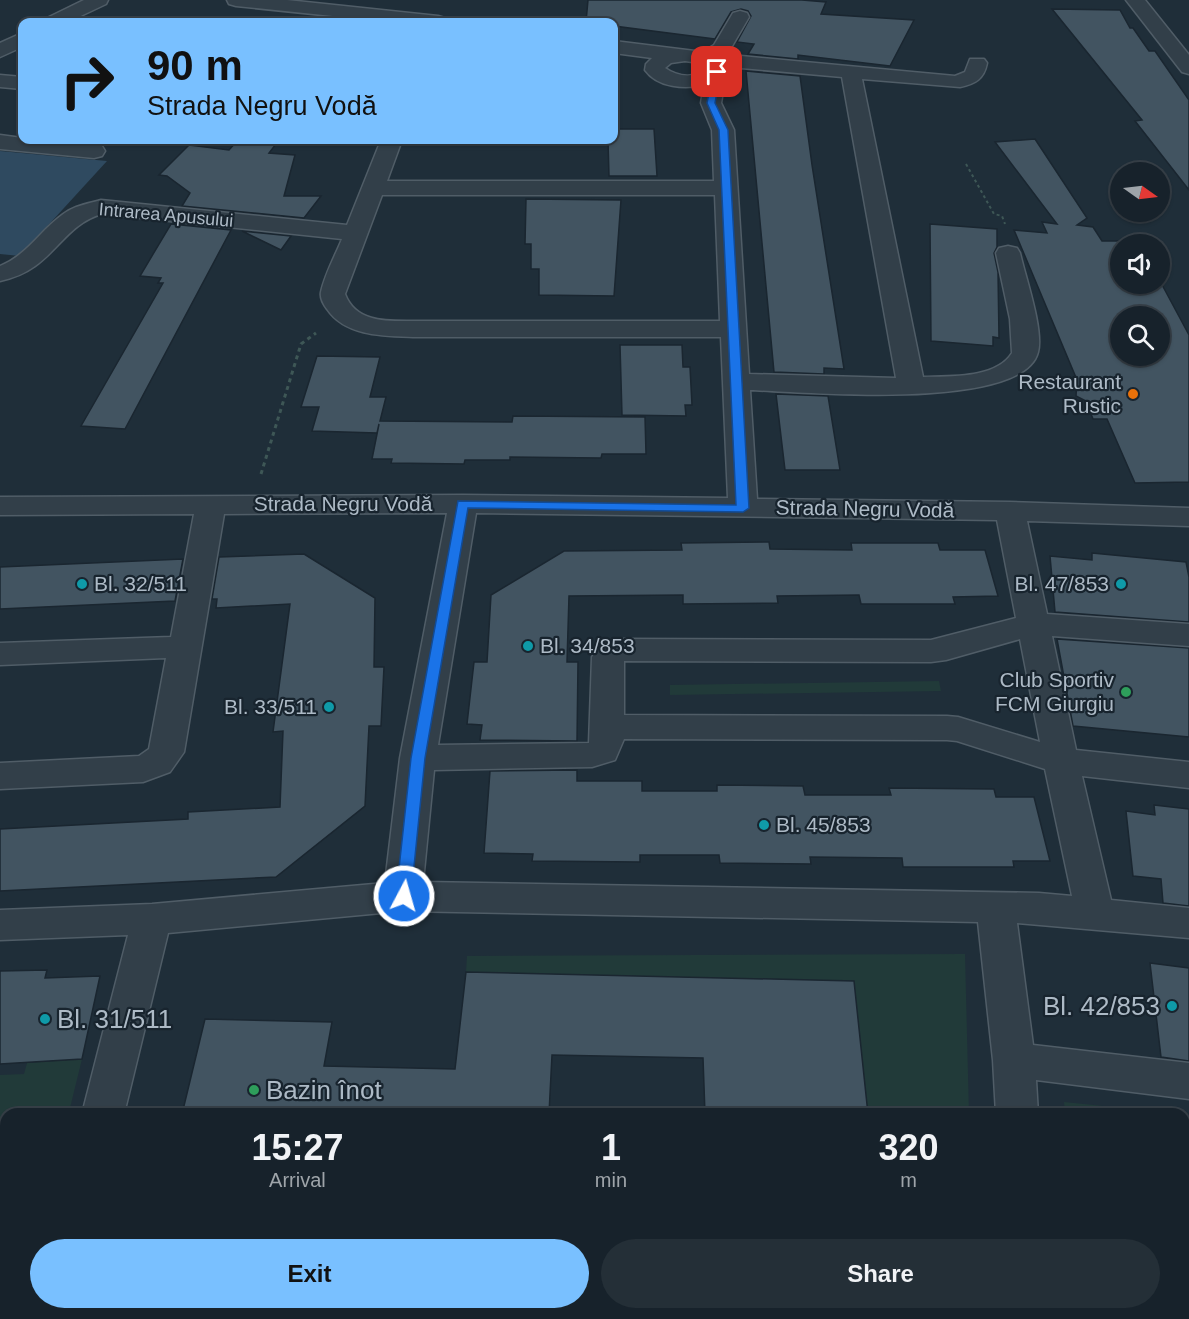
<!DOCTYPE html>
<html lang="en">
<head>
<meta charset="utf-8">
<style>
	:root { --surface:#17222b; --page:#242f37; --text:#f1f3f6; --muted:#9ea4a9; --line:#363f47; --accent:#79c0ff }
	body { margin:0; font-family:Helvetica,sans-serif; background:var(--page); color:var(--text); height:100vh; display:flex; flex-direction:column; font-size:22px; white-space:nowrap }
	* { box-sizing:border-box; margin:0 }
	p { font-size:20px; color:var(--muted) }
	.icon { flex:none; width:33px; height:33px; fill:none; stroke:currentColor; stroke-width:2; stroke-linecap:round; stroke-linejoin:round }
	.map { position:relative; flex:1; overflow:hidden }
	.drawer { position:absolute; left:0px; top:1108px; width:1190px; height:212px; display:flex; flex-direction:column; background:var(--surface); border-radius:18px 18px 0 0; box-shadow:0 2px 4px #0004,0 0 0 2px var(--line) }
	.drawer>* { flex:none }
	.guide { position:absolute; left:18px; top:18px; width:600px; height:126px; border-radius:12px; box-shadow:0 2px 4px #0004,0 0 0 2px var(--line); background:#79c0ff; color:#111; overflow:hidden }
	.needle { width:39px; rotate:104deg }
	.controls { position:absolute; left:1110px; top:162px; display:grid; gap:12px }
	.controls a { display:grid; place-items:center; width:60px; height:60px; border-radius:50%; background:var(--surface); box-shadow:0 2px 4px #0004,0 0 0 2px var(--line); font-size:30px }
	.pin { position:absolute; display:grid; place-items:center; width:51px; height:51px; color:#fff; margin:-26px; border-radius:12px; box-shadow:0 3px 9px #0006 }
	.me { position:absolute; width:66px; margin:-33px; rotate:6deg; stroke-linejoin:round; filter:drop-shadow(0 0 4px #0008) }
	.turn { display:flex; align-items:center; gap:21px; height:126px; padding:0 30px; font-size:27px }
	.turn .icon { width:78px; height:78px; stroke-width:2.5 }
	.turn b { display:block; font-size:42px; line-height:51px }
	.eta { display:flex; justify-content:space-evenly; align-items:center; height:102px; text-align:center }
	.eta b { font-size:36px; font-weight:700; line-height:42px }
	.cta { display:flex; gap:12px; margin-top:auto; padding:12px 30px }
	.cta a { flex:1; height:69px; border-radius:36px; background:var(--accent); color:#111; font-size:24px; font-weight:700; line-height:69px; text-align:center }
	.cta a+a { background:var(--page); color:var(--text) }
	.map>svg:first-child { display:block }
	.green { fill:#213a39 }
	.water { fill:#2f4a60 }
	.building { fill:#425461; stroke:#1a2630; stroke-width:1.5; fill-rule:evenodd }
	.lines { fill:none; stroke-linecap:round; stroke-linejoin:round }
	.minor-casing { stroke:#505d67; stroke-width:3 }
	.path-far2 { stroke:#3e5756; stroke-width:2; stroke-dasharray:3 3; stroke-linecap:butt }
	.path-far1 { stroke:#3e5756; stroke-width:3; stroke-dasharray:4 4; stroke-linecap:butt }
	.path { stroke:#3e5756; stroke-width:4.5; stroke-dasharray:6 6; stroke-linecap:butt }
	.minor { fill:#323f49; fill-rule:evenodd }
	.route { fill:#1a73e8; stroke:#114b97; stroke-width:1.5 }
	.food-dot { fill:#e8710a; stroke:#18242e; stroke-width:2 }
	.culture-dot { fill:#0f9aa8; stroke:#18242e; stroke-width:2 }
	.leisure-dot { fill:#2e9e5b; stroke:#18242e; stroke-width:2 }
	.labels { text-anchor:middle; stroke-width:4.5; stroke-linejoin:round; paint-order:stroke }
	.far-street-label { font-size:18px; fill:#adbac6; stroke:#18242e }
	.poi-label { font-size:21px; fill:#adbac6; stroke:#18242e; text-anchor:end }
	.street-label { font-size:21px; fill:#adbac6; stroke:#18242e }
	.near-poi-label { font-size:26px; fill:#adbac6; stroke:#18242e; text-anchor:start }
</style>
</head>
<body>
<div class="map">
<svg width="1189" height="1319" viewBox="0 0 1189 1319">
	<rect width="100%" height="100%" fill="#1f2e39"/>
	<g class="green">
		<path d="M 939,681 L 941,691 L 670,695 L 670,685 Z"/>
		<path d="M 965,954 L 969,1114 L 868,1114 L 854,981 L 466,972 L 467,956 Z"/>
		<path d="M 82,1059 L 70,1108 L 64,1114 L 6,1114 L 6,1180 L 0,1187 L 0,1075 L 24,1074 L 27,1063 Z"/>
		<path d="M 1064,1102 L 1113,1107 L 1114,1114 L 1065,1114 Z"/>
		<path d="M 45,1314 L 121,1314 L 122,1319 L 39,1319 Z"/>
		<path d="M 212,1314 L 392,1314 L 400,1319 L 209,1319 Z"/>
		<path d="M 891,1314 L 975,1314 L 975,1319 L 891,1318 Z"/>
	</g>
	<path class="water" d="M 0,151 L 107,161 L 20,256 L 0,254 Z"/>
	<g class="building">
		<path d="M 588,0 L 802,0 L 826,2 L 821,14 L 914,20 L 890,66 L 798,55 L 798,59 L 748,54 L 754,44 L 737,42 L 751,16 L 748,11 L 741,9 L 731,12 L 715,39 L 614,26 L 614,22 L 586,22 Z"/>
		<path d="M 1052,9 L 1120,10 L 1130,28 L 1133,28 L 1149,51 L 1155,51 L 1189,100 L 1189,190 L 1135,121 L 1142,120 Z"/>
		<path d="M 746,71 L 800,76 L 812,165 L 844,369 L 824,368 L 824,374 L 774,372 Z"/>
		<path d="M 614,129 L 654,129 L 657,176 L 609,176 L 608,140 L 614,140 Z"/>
		<path d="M 1035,139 L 1087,218 L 1077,225 L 1093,227 L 1102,241 L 1138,241 L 1140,244 L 1120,244 L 1120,284 L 1160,284 L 1160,281 L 1189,335 L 1189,482 L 1135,483 L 1107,419 L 1093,419 L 1086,401 L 1076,396 L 1077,380 L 1014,230 L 1047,233 L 1042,222 L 1057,224 L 995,142 ZM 1120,316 L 1160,316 L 1160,356 L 1120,356 Z"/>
		<path d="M 237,141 L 276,144 L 269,153 L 295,155 L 284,196 L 321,196 L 304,218 L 182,206 L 190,193 L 167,176 L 159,175 L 189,145 L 229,150 Z"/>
		<path d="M 526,199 L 621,200 L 614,296 L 539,295 L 539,269 L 531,269 L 531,244 L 525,244 Z"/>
		<path d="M 171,224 L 231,230 L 125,429 L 81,426 L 163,283 L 158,283 L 161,278 L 140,276 Z"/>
		<path d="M 930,224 L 997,229 L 997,247 L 994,253 L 998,272 L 999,338 L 993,337 L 993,346 L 931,341 Z"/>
		<path d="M 242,231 L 291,236 L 281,250 Z"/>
		<path d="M 620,345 L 682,345 L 683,367 L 690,367 L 692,405 L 685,405 L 686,416 L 622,415 Z"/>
		<path d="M 317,356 L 380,357 L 370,397 L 386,397 L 380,421 L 512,422 L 513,416 L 645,417 L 646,454 L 602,454 L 601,458 L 510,457 L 510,460 L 465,460 L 464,464 L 391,463 L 392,459 L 372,459 L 379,424 L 377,433 L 312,431 L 319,407 L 301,407 Z"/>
		<path d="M 776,394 L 828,396 L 840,470 L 785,470 Z"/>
		<path d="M 769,542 L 770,549 L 852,550 L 851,543 L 938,543 L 940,550 L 985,550 L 998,596 L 953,597 L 955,604 L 861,604 L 859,595 L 777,596 L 778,603 L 683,604 L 683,595 L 569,596 L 567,662 L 578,662 L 577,741 L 480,740 L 482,725 L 467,724 L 474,662 L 487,662 L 491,595 L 564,551 L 682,550 L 681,543 Z"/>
		<path d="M 1092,553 L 1186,562 L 1189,577 L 1189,622 L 1055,612 L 1050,556 L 1092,560 Z"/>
		<path d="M 304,554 L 375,598 L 374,667 L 384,667 L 381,726 L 369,726 L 365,806 L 276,877 L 0,891 L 0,829 L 188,819 L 188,812 L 280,807 L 283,731 L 273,732 L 290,604 L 216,608 L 217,599 L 212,599 L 219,557 Z"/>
		<path d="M 183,559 L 175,601 L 0,609 L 0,567 Z"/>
		<path d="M 1057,639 L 1189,648 L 1189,737 L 1073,726 Z"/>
		<path d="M 577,770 L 577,781 L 642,781 L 642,791 L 717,791 L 717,785 L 803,786 L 805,795 L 891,795 L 889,788 L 994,789 L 996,797 L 1034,797 L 1050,861 L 1013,861 L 1014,867 L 903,867 L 902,858 L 810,857 L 811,864 L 720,863 L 719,855 L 640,855 L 640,862 L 532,861 L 533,854 L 484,853 L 490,771 Z"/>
		<path d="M 1154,805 L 1189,809 L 1189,906 L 1163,903 L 1161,879 L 1133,876 L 1126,811 L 1155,815 Z"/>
		<path d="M 1150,963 L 1189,968 L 1189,1061 L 1161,1057 Z"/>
		<path d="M 47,970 L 45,978 L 100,976 L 82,1059 L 0,1064 L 0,971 Z"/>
		<path d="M 466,972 L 854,981 L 868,1114 L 705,1114 L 703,1058 L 552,1055 L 549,1114 L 182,1114 L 205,1019 L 332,1022 L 324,1066 L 455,1069 Z"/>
	</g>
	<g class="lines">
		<g class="minor-casing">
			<g id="minor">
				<path d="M 84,0 L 108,0 L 106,4 L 68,22 L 44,22 L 47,18 Z"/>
				<path d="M 227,0 L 287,0 L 438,16 L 445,18 L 448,22 L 390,22 L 236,6 L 229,4 Z"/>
				<path d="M 1126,0 L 1145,0 L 1189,55 L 1189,74 L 1182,72 Z"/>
				<path d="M 740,11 L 747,13 L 749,17 L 728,53 L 721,58 L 741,56 L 955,76 L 965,72 L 970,59 L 984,59 L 987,63 C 984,79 975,84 960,87 L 862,79 L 923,377 C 949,376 996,379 1012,353 L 1010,319 L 996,253 L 999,248 L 1008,246 L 1017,248 L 1020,253 C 1025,276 1044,330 1038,352 C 1023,412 802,392 750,390 L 757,499 L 1010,502 L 1189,508 L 1189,526 L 1027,521 L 1047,614 L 1189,624 L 1189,646 L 1052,636 L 1076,750 L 1189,762 L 1189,788 L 1082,776 L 1111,900 L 1189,908 L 1189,938 L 1017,923 L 1033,1045 L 1189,1063 L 1189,1099 L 1036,1080 L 1038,1114 L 996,1114 L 993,1060 L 978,922 L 403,911 L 168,933 L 124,1114 L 82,1114 L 128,935 L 0,940 L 0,910 L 152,904 L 385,883 L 400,758 L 447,513 L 224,514 L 184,752 L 170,772 L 143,782 L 0,789 L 0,763 L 139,756 L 149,749 L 166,658 L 0,665 L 0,643 L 171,637 L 194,514 L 0,515 L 0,497 L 463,495 L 728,498 L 721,337 L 413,337 C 383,336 345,336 327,309 C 323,304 320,297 321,292 C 325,274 335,256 342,239 L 102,214 C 72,222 59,249 35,266 C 24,274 13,278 0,281 L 0,266 C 26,256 40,231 62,215 C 73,206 87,204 101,200 L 347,225 L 381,140 L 402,140 L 387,181 L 714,181 L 712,130 L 701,103 L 704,85 C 685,89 658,88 645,70 L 646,64 L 652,58 L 614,53 L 614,41 L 703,52 L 714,45 L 733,13 ZM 685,61 L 700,63 L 707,70 C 693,78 678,77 665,68 L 671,63 ZM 741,68 L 842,77 L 896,378 L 749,374 L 734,130 L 721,103 L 727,69 ZM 382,195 L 715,195 L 720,321 L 413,321 C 387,321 356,323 345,294 ZM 476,513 L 997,520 L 1016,618 L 931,640 L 621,639 L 602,644 L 592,657 L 589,743 L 438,745 ZM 1020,639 L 1040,742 L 958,717 L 947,716 L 624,715 L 624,661 L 931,662 L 946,660 ZM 624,739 L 947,740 L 957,741 L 1045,769 L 1072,896 L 1039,893 L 423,882 L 434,770 L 592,767 L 615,760 Z"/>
				<path d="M 22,33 L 22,47 L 0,57 L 0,43 Z"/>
				<path d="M 0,75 L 22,77 L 22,89 L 0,87 Z"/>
				<path d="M 0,135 L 22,138 L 22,140 L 94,144 L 102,146 L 105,151 L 102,156 L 94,158 L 0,149 Z"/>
				<path d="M 6,1216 L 6,1262 L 0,1264 L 0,1218 Z"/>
				<rect x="1007" y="1314" width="48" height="5"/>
			</g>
		</g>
		<path class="path-far2" d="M 966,164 L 994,214 L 1002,216 L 1005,224"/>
		<path class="path-far1" d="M 261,474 L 301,344 L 316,333"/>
		<path class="path" d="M 0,1139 L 6,1139"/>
		<use href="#minor" class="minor"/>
	</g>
	<path class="route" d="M 717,70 L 721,72 L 715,103 L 728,130 L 749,508 L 743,512 L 468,508 L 425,758 L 411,896 L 409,901 L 398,901 L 396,896 L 411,758 L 458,501 L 736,505 L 719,130 L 707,103 L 713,72 Z"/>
	<circle class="food-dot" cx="1133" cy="394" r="6"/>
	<g class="culture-dot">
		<circle cx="82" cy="584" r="6"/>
		<circle cx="1121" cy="584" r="6"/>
		<circle cx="528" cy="646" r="6"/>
		<circle cx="329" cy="707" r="6"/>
		<circle cx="764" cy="825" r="6"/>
		<circle cx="1172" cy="1006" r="6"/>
		<circle cx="45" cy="1019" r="6"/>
	</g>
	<g class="leisure-dot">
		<circle cx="1126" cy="692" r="6"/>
		<circle cx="254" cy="1090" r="6"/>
	</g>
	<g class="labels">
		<g class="far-street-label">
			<text transform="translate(166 215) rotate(5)" y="6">Intrarea Apusului</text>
		</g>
		<g class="poi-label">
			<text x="1121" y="389">Restaurant<tspan x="1121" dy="24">Rustic</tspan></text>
			<text x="94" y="591" text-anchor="start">Bl. 32/511</text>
			<text x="1109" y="591">Bl. 47/853</text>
			<text x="540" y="653" text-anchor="start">Bl. 34/853</text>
			<text x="1114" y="687">Club Sportiv<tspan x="1114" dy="24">FCM Giurgiu</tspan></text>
			<text x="317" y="714">Bl. 33/511</text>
			<text x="776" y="832" text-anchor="start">Bl. 45/853</text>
		</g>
		<g class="street-label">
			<text x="343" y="511">Strada Negru Vodă</text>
			<text transform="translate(865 509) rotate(1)" y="7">Strada Negru Vodă</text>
		</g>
		<g class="near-poi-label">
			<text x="1160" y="1015" text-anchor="end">Bl. 42/853</text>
			<text x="57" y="1028">Bl. 31/511</text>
			<text x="266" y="1099">Bazin înot</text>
		</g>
	</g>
</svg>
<div class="controls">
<a><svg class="needle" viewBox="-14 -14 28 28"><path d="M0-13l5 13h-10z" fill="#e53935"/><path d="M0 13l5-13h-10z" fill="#9ea4a9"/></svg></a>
<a><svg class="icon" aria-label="sound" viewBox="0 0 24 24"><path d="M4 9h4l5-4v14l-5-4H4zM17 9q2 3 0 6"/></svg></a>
<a><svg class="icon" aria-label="search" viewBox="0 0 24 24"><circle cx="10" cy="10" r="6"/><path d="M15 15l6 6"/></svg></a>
</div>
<div class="pin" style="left:717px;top:72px;background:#d93025"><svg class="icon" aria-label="arrive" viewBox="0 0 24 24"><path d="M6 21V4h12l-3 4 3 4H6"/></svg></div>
<svg class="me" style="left:404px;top:896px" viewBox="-20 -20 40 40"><circle r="17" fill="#1a73e8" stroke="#fff" stroke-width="3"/><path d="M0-11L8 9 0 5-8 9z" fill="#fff"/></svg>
<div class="guide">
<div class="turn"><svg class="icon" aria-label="right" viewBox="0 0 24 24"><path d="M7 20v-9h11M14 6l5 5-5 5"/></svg><div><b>90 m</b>Strada Negru Vodă</div></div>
</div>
<section class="drawer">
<div class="eta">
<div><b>15:27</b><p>Arrival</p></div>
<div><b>1</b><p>min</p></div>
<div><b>320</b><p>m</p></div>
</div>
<div class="cta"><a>Exit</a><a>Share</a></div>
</section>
</div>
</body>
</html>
